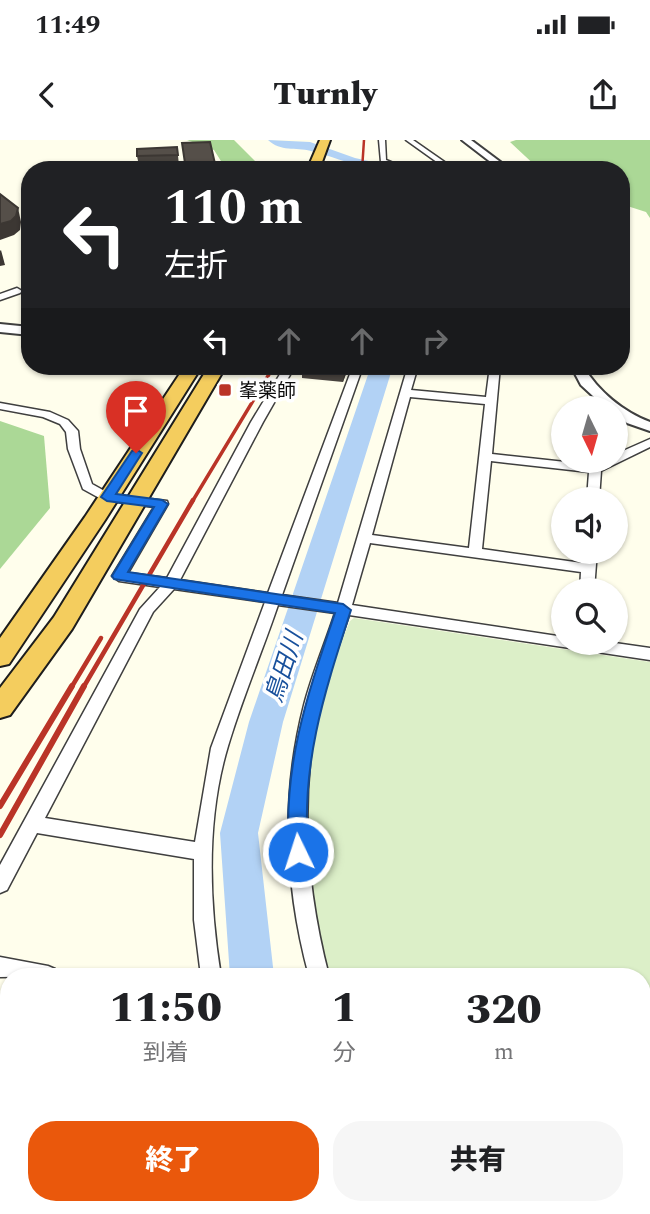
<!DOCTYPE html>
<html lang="ja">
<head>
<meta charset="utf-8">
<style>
	:root { --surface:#fff; --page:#f6f6f6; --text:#202124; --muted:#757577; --accent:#ea580c }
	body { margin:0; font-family:Spectral,"Noto Sans JP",serif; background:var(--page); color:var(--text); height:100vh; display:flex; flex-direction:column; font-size:26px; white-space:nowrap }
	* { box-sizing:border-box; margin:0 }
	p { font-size:23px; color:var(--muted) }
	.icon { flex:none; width:38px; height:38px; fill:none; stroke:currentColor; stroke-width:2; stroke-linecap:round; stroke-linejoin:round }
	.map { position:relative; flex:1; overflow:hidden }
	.drawer { position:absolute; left:0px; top:828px; width:651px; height:247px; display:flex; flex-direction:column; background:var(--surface); border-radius:28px 28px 0 0; box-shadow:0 2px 5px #0004 }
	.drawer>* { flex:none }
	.guide { position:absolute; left:21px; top:21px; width:609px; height:214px; border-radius:28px; box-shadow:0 2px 5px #0004; background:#202124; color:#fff; overflow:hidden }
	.needle { width:46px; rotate:175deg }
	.controls { position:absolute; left:551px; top:256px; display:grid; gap:14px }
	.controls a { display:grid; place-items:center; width:77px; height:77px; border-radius:50%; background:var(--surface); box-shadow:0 2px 5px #0004; font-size:35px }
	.pin { position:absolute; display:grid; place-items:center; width:60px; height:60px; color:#fff; margin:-72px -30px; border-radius:50% 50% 50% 0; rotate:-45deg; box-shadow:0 0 7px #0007 }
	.pin .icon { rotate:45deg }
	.me { position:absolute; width:77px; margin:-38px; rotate:356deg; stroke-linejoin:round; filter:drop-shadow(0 0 5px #0008) }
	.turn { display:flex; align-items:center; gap:24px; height:147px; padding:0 28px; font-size:32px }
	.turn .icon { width:91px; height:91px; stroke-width:2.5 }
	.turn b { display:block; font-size:49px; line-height:60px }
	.lanes { display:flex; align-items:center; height:66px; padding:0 28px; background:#0003; justify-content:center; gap:35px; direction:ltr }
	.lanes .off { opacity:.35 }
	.eta { display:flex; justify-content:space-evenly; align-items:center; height:119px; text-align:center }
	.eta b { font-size:42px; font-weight:800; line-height:49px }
	.button { display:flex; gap:14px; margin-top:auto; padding:14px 28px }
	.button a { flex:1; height:80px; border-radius:28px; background:var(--accent); color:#fff; font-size:28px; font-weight:800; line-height:80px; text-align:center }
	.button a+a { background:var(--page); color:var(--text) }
	.status { display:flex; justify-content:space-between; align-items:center; height:49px; padding:0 35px; background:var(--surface); direction:ltr }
	.status svg { height:19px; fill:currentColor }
	header { display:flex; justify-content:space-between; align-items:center; height:91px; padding:0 28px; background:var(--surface); font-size:32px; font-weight:800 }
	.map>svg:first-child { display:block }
	.green { fill:#c9e8b7 }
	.forest { fill:#abd896 }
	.pitch { fill:#dcefc8 }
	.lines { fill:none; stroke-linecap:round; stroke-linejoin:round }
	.river { fill:#b2d2f5; fill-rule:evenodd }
	.minor-casing { stroke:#3f3f3f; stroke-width:3 }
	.tertiary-casing { stroke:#3f3f3f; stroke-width:4 }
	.trunk-casing { stroke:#1d1d1d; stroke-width:4 }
	.minor { fill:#fff; fill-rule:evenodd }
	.tertiary { fill:#fff; fill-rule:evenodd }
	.trunk { fill:#f4cd5e; fill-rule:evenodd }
	.rail-far3 { stroke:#ba3427; stroke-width:2.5 }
	.rail-far2 { stroke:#ba3427; stroke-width:3.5 }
	.rail-far1 { stroke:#ba3427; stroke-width:4.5 }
	.rail { stroke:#ba3427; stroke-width:6 }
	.wall { fill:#49443f }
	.shaded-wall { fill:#3c3733 }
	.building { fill:#554f49; stroke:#3c3733; stroke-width:2 }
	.route { fill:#1a73e8; stroke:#114b97; stroke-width:2 }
	.poi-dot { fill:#ba3427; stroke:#fff; stroke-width:2.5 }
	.labels { text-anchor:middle; stroke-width:7; stroke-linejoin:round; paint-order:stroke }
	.far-poi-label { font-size:19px; fill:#0c0c0c; stroke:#fff; text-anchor:start }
	.water-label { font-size:24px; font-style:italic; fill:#18509c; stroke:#fff }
</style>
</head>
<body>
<div class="status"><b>11:49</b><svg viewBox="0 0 49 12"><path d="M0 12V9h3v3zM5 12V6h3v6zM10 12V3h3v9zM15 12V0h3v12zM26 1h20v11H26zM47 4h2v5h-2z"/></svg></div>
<header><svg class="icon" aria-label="back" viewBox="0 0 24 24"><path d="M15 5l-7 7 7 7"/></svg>Turnly<svg class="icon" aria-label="share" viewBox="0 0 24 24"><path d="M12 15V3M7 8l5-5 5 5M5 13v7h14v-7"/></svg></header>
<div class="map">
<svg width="650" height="1074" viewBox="0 0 650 1074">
	<rect width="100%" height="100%" fill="#fffeec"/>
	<path class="green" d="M 194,1066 L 264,1066 L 267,1074 L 192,1074 Z"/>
	<g class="forest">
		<path d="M 187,0 L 234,0 L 264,30 L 226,29 L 214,10 Z"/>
		<path d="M 516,0 L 650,0 L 650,78 L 646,72 L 621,64 L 621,30 L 540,30 L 510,2 Z"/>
		<path d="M 0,281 L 44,296 L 50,368 L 0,429 Z"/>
	</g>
	<path class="pitch" d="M 354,478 L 650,522 L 650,1074 L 446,1074 L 439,1066 L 642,1066 L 642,836 L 327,836 C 300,751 297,653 317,566 C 324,537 339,508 350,481 Z"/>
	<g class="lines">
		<g class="river">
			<path d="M 268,0 L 310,2 L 355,18 L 396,27 L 398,30 C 361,30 345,20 311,11 C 295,7 281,12 268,0 Z"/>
			<path d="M 371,226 L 393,226 L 283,582 L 258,693 L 274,836 L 230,836 L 220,693 L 249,582 Z"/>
			<path d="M 304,1066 L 357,1066 L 360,1074 L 307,1074 Z"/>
		</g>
		<g class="minor-casing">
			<g id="minor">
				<path d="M 379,0 L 385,0 L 386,20 L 410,30 L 400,30 L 381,22 Z"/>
				<path d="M 406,0 L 413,0 L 456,30 L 448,30 Z"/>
				<path d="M 17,148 L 22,151 L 20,153 L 0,160 L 0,154 Z"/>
				<path d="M 285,226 L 295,226 L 263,282 L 180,440 L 268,453 L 353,226 L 363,226 L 282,455 L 338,463 L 408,226 L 418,226 L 411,250 L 486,257 L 490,226 L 500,226 L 492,314 L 593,325 L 603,320 L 616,320 L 616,314 L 650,299 L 650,307 L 601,331 L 599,359 L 587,359 L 589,332 L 491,321 L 482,409 L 582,423 L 583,411 L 597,411 L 594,450 L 580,450 L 581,432 L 370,403 L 352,465 L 564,497 L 564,502 L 608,502 L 650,508 L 650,520 L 349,475 C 339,506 327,535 319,567 C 299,657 306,747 329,836 L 309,836 C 285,748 281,655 304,565 C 312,534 325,504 335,473 L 278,465 C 262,512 242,559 228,606 C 206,679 209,762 221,836 L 201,836 L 194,780 L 194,719 L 37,693 L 7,750 L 0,753 L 0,725 L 140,469 L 160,447 L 119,441 L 112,436 L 154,367 L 103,360 L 83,349 L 68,309 L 66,292 L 60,284 L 43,277 L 0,269 L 0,263 L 50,272 L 68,280 L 78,291 L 80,309 L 92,344 L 110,354 L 167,361 L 168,364 L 128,433 L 167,438 L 251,282 ZM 410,257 L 485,264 L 469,408 L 372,395 ZM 174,449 L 265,462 L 211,608 L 195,702 L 45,678 L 153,472 Z"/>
				<path d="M 0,817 L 48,826 L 55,829 L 58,836 L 0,837 Z"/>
				<path d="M 0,1025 L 9,1027 L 9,1051 L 0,1049 Z"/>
				<path d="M 106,1066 L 161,1066 L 165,1074 L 109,1074 Z"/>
				<path d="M 171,1066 L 195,1066 L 193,1074 L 167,1074 Z"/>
				<path d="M 264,1066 L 290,1066 L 294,1074 L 267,1074 Z"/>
				<path d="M 411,1066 L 437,1066 L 441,1074 L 414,1074 Z"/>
			</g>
		</g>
		<g class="tertiary-casing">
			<g id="tertiary">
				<path d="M 462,0 L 471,0 L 511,30 L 501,30 Z"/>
				<path d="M 0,184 L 30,187 L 30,195 L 0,192 Z"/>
				<path d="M 571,226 L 583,226 C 598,251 623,272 650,282 L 650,291 L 627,283 L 616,275 L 616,268 L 606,268 L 581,245 Z"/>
			</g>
		</g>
		<g class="trunk-casing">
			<g id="trunk">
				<path d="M 320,0 L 330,0 L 319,30 L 307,30 Z"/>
				<path d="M 185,226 L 202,226 L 105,380 L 9,524 L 0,526 L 0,498 L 85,377 Z"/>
				<path d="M 209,226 L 226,226 L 72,489 L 10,575 L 0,578 L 0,548 L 54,477 Z"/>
			</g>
		</g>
		<use href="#minor" class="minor"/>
		<use href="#tertiary" class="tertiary"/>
		<use href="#trunk" class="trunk"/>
		<path class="rail-far3" d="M 362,30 L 364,0"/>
		<path class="rail-far2" d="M 192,362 L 274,226"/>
		<g class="rail-far1">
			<path d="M 71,548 L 101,498"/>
			<path d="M 83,548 L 193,360"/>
		</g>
		<g class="rail">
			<path d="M 0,666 L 72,546"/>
			<path d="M 0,695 L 84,546"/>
		</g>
	</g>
	<g class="wall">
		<path d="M 177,7 L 179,25 L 139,26 L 137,16 Z"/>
		<path d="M 304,226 L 348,226 L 347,231 L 343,242 L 302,238 L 302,230 Z"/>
	</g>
	<g class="shaded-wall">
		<path d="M 18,68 L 21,82 L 20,90 L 14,95 L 0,100 L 0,84 Z"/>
		<path d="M 1,110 L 5,125 L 0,126 L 0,111 Z"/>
		<path d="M 346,226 L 348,226 L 347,231 L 343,242 L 344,234 Z"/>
	</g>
	<g class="building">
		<path d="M 210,2 L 216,28 L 186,30 L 182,3 Z"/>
		<path d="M 177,7 L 178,15 L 137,16 L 137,9 Z"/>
		<path d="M 0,54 L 18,68 L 16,76 L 11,81 L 0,84 Z"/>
		<path d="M 304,226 L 346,226 L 344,234 L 302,230 Z"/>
	</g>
	<path class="route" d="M 136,309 L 142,313 L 116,354 L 162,360 L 168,364 L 128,432 L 343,464 L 351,470 C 324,554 301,623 308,712 L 305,718 L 298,721 L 291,718 L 289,712 C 283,624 307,556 335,473 L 114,439 L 112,436 L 154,367 L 107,361 L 101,357 L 132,311 Z"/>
	<rect class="poi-dot" x="218" y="243" width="14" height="14" rx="3.5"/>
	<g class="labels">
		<g class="far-poi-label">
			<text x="239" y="257">峯薬師</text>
		</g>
		<g class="water-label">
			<text transform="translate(284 527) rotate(-72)" y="8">鳥田川</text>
		</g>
	</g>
</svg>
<div class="controls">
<a><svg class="needle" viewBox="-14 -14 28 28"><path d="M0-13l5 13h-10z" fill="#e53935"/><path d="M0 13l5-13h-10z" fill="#757577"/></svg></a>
<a><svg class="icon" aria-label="sound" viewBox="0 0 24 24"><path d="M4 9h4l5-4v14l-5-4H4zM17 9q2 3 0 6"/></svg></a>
<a><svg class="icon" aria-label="search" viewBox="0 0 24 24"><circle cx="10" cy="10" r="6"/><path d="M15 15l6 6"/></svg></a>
</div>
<div class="pin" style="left:136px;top:313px;background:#d93025"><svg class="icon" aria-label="arrive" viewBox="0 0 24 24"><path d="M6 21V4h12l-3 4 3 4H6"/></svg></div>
<svg class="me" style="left:298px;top:712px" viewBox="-20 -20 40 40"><circle r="17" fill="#1a73e8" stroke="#fff" stroke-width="3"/><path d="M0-11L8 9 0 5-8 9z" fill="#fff"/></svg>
<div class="guide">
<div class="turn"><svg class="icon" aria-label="left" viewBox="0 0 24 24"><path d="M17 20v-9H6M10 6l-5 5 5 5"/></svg><div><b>110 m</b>左折</div></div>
<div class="lanes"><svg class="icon" aria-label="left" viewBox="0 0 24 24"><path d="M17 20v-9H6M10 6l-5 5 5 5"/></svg><svg class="icon off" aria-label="ahead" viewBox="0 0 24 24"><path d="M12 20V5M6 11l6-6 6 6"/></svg><svg class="icon off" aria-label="ahead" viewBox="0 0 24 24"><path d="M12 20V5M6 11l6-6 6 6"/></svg><svg class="icon off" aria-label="right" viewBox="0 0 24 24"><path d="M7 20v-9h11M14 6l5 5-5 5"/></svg></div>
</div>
<section class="drawer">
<div class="eta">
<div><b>11:50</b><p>到着</p></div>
<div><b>1</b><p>分</p></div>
<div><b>320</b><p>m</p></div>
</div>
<div class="button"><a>終了</a><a>共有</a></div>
</section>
</div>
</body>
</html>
